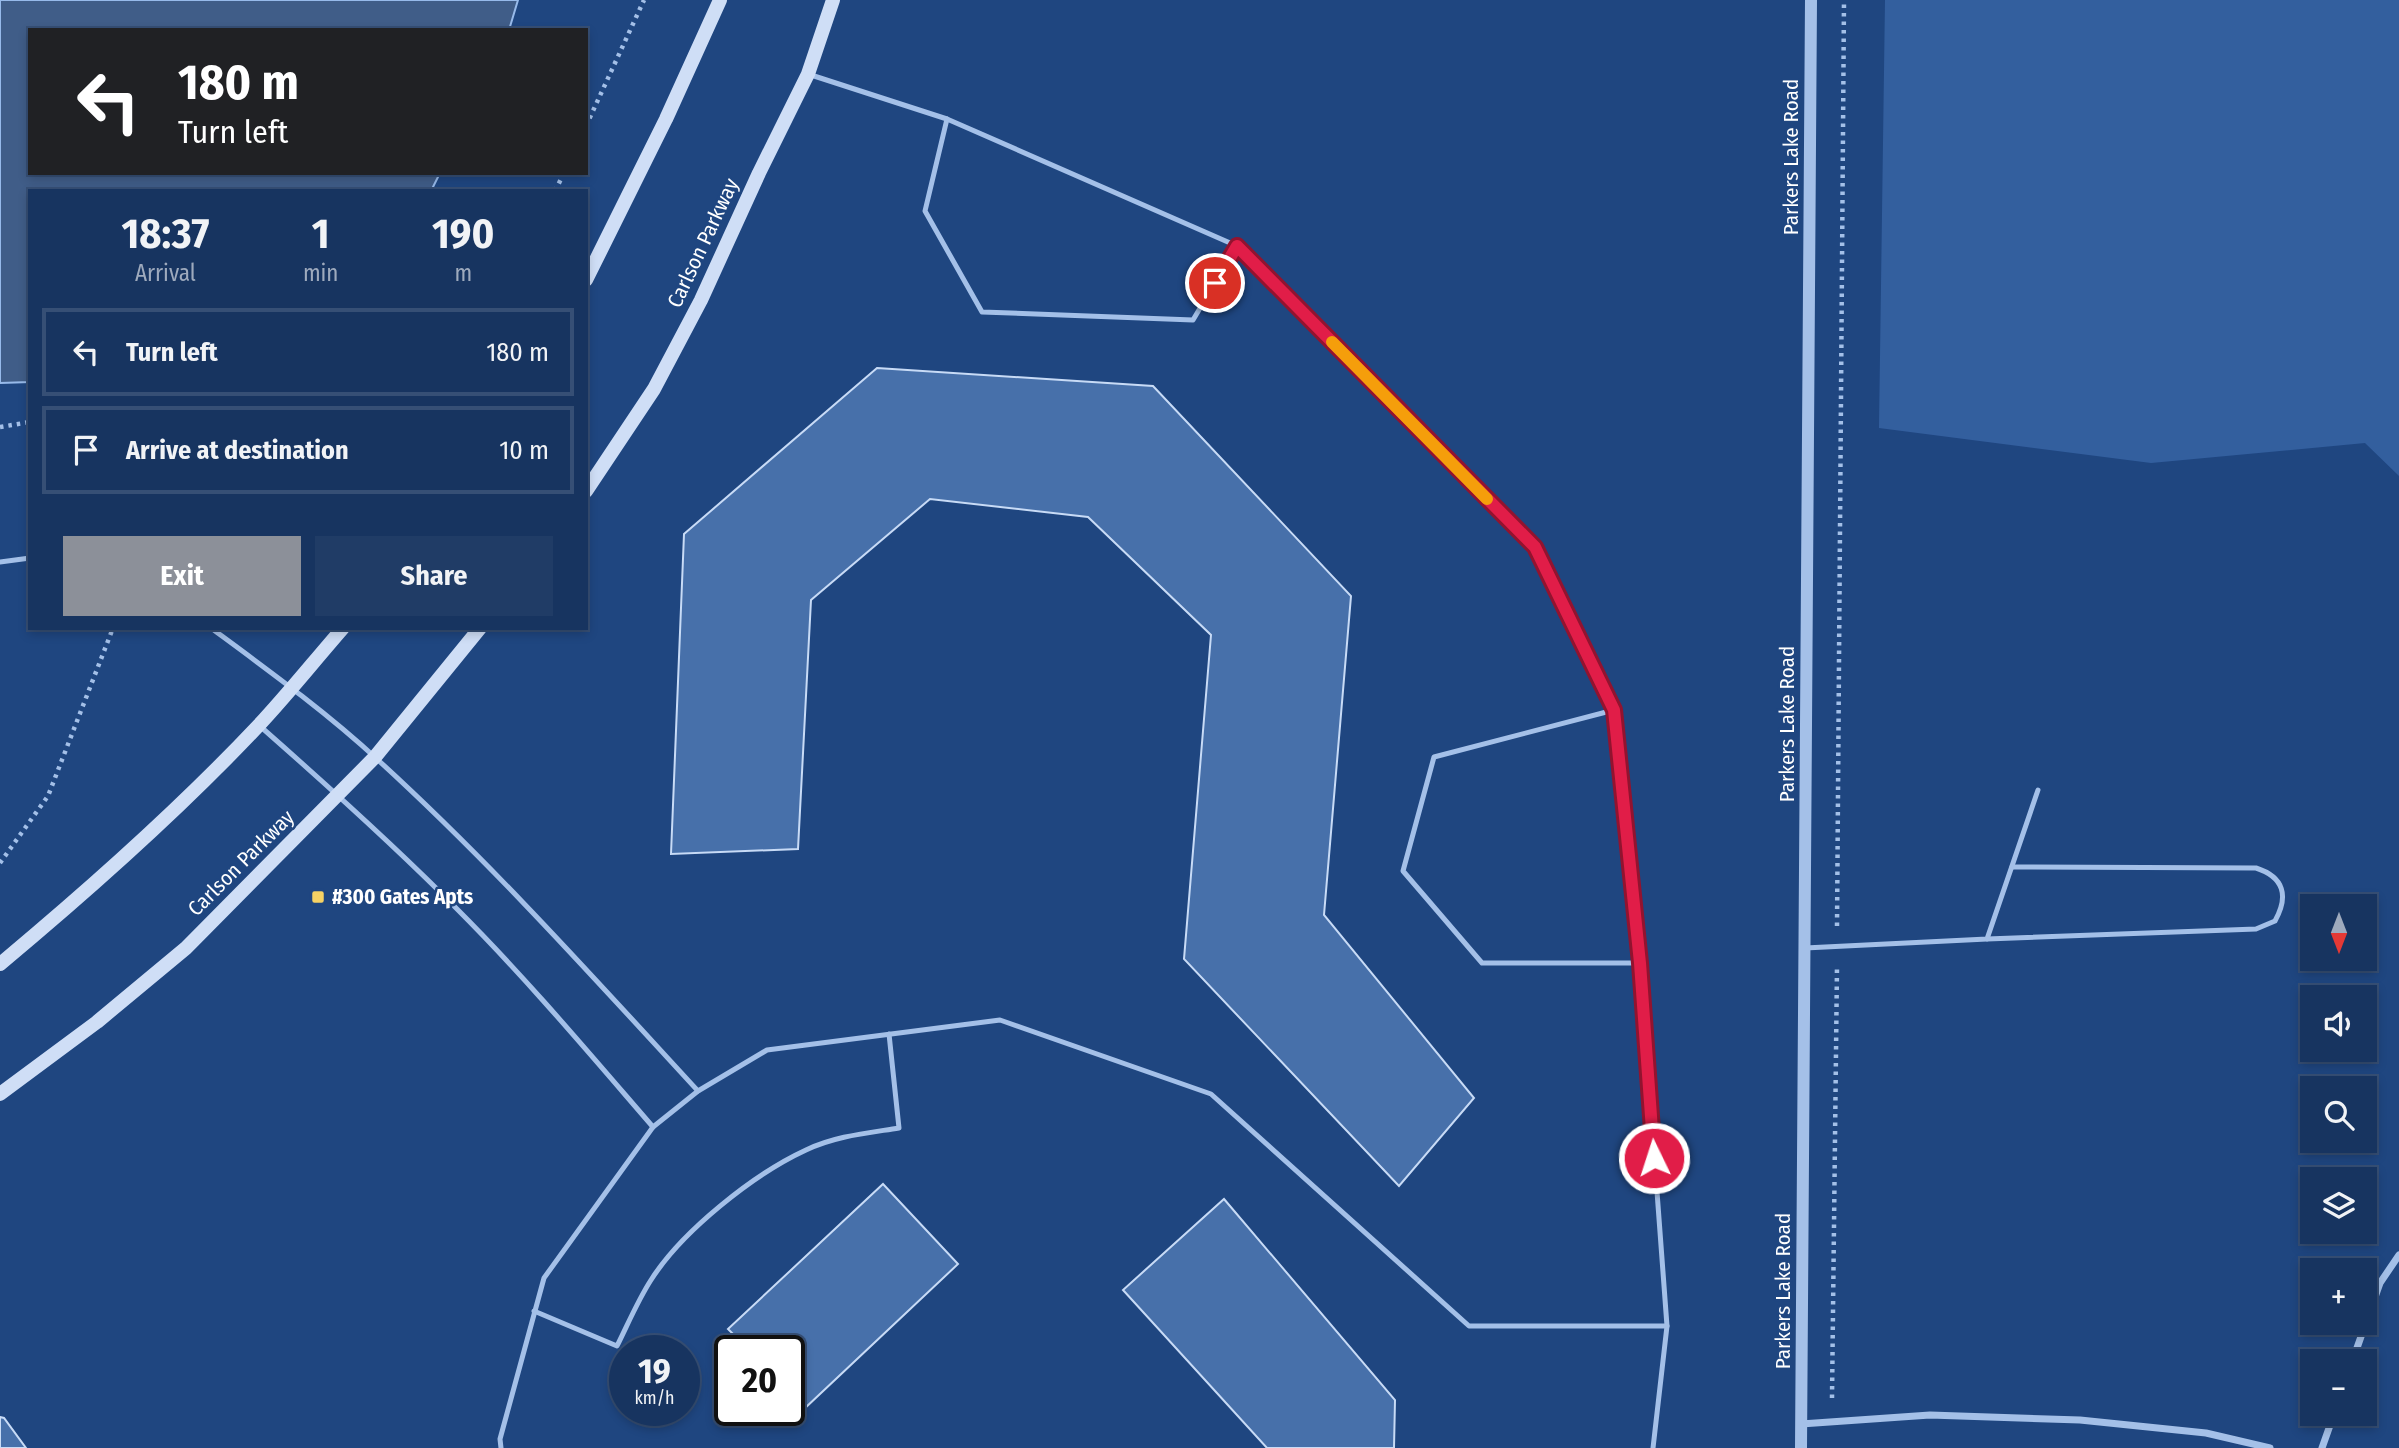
<!DOCTYPE html>
<html lang="en">
<head>
<meta charset="utf-8">
<style>
	:root { --surface:#173460; --page:#203c66; --text:#f1f3f6; --muted:#9eaabd; --line:#364f75; --accent:#8c9099 }
	body { margin:0; font-family:"Fira Sans Condensed",sans-serif; background:var(--page); color:var(--text); height:100vh; display:flex; flex-direction:column; font-size:26px; white-space:nowrap }
	* { box-sizing:border-box; margin:0 }
	p { font-size:23px; color:var(--muted) }
	.icon { flex:none; width:38px; height:38px; fill:none; stroke:currentColor; stroke-width:2; stroke-linecap:round; stroke-linejoin:round }
	.map { position:relative; flex:1; overflow:hidden }
	.drawer { position:absolute; left:28px; top:189px; width:560px; height:441px; display:flex; flex-direction:column; background:var(--surface); border-radius:0px; box-shadow:0 4px 10px #0003,0 0 0 2px var(--line) }
	.drawer>* { flex:none }
	.guide { position:absolute; left:28px; top:28px; width:560px; height:147px; border-radius:0px; box-shadow:0 4px 10px #0003,0 0 0 2px var(--line); background:#202124; color:#fff; overflow:hidden }
	.needle { width:46px; rotate:180deg }
	.buttons { position:absolute; left:2300px; top:894px; display:grid; gap:14px }
	.buttons a { display:grid; place-items:center; width:77px; height:77px; border-radius:0px; background:var(--surface); box-shadow:0 4px 10px #0003,0 0 0 2px var(--line); font-size:35px }
	.speed { position:absolute; left:609px; top:1335px; display:flex; gap:14px; font-size:35px; font-weight:700; text-align:center }
	.speed>* { display:grid; place-content:center; width:91px; height:91px; border-radius:50%; background:var(--surface); box-shadow:0 4px 10px #0003,0 0 0 2px var(--line); line-height:1 }
	.speed small { font-size:18px; font-weight:400 }
	.speed .limit { border:4px solid #111; border-radius:10px; background:#fff; color:#111 }
	.pin { position:absolute; display:grid; place-items:center; width:60px; height:60px; color:#fff; margin:-30px; border:4px solid #fff; border-radius:50%; box-shadow:0 2px 7px #0007 }
	.me { position:absolute; width:77px; margin:-38px; rotate:356deg; stroke-linejoin:round; filter:drop-shadow(0 0 5px #0008) }
	.turn { display:flex; align-items:center; gap:24px; height:147px; padding:0 35px; font-size:32px }
	.turn .icon { width:91px; height:91px; stroke-width:2.5 }
	.turn b { display:block; font-size:49px; line-height:60px }
	.eta { display:flex; justify-content:space-evenly; align-items:center; height:119px; text-align:center }
	.eta b { font-size:42px; font-weight:700; line-height:49px }
	.primary-button { display:flex; gap:14px; margin-top:auto; padding:14px 35px }
	.primary-button a { flex:1; height:80px; border-radius:0px; background:var(--accent); color:#fff; font-size:28px; font-weight:700; line-height:80px; text-align:center }
	.primary-button a+a { background:var(--page); color:var(--text) }
	ul { padding:0; list-style:none }
	li { display:flex; align-items:center; gap:21px; height:88px; margin:0 14px 10px; padding:0 21px; border:4px solid var(--line); border-radius:0px }
	li div { flex:1 }
	li b { display:block; font-size:26px }
	li em { font-style:normal }
	.map>svg:first-child { display:block }
	.green { fill:#335f9e }
	.water { fill:#405d88; stroke:#97baea; stroke-width:2 }
	.building { fill:#4770aa; stroke:#c8dbf6; stroke-width:2 }
	.lines { fill:none; stroke-linecap:round; stroke-linejoin:round }
	.path { stroke:#a4c0e8; stroke-width:4.5; stroke-dasharray:3.5 5; stroke-linecap:butt }
	.service { stroke:#a4c0e8; stroke-width:5 }
	.minor { stroke:#a4c0e8; stroke-width:7 }
	.tertiary { stroke:#a4c0e8; stroke-width:12 }
	.secondary { stroke:#cfdef6; stroke-width:14 }
	.route-casing { stroke:#92132f; stroke-width:18 }
	.route { stroke:#e11d48; stroke-width:12 }
	.slow { stroke:#f59e0b; stroke-width:12 }
	.poi-dot { fill:#f6d264; stroke:#1f4680; stroke-width:2.5 }
	.labels { text-anchor:middle; stroke-width:5; stroke-linejoin:round; paint-order:stroke }
	.street-label { font-size:21px; fill:#fff; stroke:#1f4680 }
	.poi-label { font-size:21px; font-weight:bold; fill:#fff; stroke:#1f4680; text-anchor:start }
</style>
</head>
<body>
<div class="map">
<svg width="2399" height="1448" viewBox="0 0 2399 1448">
	<rect width="100%" height="100%" fill="#1f4680"/>
	<path class="green" d="M 1885,0 L 2399,0 L 2399,476 L 2365,443 L 2151,463 L 1879,428 Z"/>
	<path class="water" d="M 0,0 L 518,0 L 509,30 L 30,30 L 30,173 L 440,173 L 431,191 L 30,191 L 30,382 L 0,383 Z"/>
	<g class="building">
		<path d="M 877,368 L 1153,386 L 1351,596 L 1324,915 L 1474,1098 L 1399,1186 L 1184,959 L 1211,635 L 1088,517 L 930,499 L 811,600 L 798,849 L 671,854 L 684,534 Z"/>
		<path d="M 883,1184 L 958,1264 L 804,1409 L 789,1393 L 789,1351 L 750,1351 L 728,1329 Z"/>
		<path d="M 1224,1199 L 1395,1400 L 1394,1448 L 1267,1448 L 1123,1290 Z"/>
		<path d="M 0,1417 L 4,1418 L 26,1448 L 0,1448 Z"/>
	</g>
	<g class="lines">
		<g class="path">
			<path d="M 586,126 L 644,0"/>
			<path d="M 555,191 L 564,173"/>
			<path d="M 0,427 L 30,422"/>
			<path d="M 0,863 L 48,796 L 113,628"/>
			<path d="M 1837,926 L 1844,0"/>
			<path d="M 1832,1398 L 1837,966"/>
		</g>
		<g class="service">
			<path d="M 811,75 L 947,119 L 1237,246 L 1535,547 L 1614,710 L 1640,963 L 1667,1326 L 1653,1448"/>
			<path d="M 947,119 L 925,211 L 982,312 L 1193,320 L 1237,246"/>
			<path d="M 0,562 L 30,558"/>
			<path d="M 211,628 C 268,670 326,712 378,760 C 491,863 594,978 698,1091"/>
			<path d="M 1614,710 L 1434,757 L 1403,871 L 1482,963 L 1640,963"/>
			<path d="M 261,727 C 328,786 394,845 457,909 C 526,978 589,1053 653,1127"/>
			<path d="M 1987,939 L 2256,929 L 2275,921 C 2289,896 2284,877 2256,868 L 2012,867"/>
			<path d="M 1805,948 L 1987,939 L 2038,790"/>
			<path d="M 534,1311 L 617,1346 C 628,1324 638,1300 651,1280 C 682,1231 754,1174 806,1150 C 835,1136 868,1133 899,1128 L 889,1034"/>
			<path d="M 501,1448 L 500,1439 L 544,1278 L 653,1127 L 698,1091 L 767,1050 L 1000,1020 L 1211,1094 L 1469,1326 L 1667,1326"/>
		</g>
		<g class="minor">
			<path d="M 2352,1362 L 2380,1283 L 2399,1255"/>
			<path d="M 1801,1424 L 1930,1415 L 2080,1420 L 2206,1433 L 2270,1448"/>
			<path d="M 2322,1448 L 2334,1414"/>
		</g>
		<path class="tertiary" d="M 1801,1448 L 1811,0"/>
		<g class="secondary">
			<path d="M 586,280 L 666,119 L 720,0"/>
			<path d="M 586,491 L 654,389 L 701,300 L 759,173 L 808,74 L 833,0"/>
			<path d="M 0,964 C 90,889 178,811 259,725 C 288,694 315,660 343,628"/>
			<path d="M 0,1094 L 97,1022 L 186,948 L 375,757 L 480,628"/>
		</g>
	</g>
	<g class="lines">
		<g class="route-casing">
			<path id="route" d="M 1215,283 L 1237,246 L 1535,547 L 1614,710 L 1640,963 L 1654,1158"/>
		</g>
		<use href="#route" class="route"/>
		<path class="slow" d="M 1332,342 L 1487,499"/>
	</g>
	<rect class="poi-dot" x="311" y="890" width="14" height="14" rx="3.5"/>
	<g class="labels">
		<g class="street-label">
			<text transform="translate(1791 157) rotate(-90)" y="7">Parkers Lake Road</text>
			<text transform="translate(703 243) rotate(-65)" y="7">Carlson Parkway</text>
			<text transform="translate(1787 724) rotate(-90)" y="7">Parkers Lake Road</text>
			<text transform="translate(241 863) rotate(-45)" y="7">Carlson Parkway</text>
			<text transform="translate(1783 1291) rotate(-90)" y="7">Parkers Lake Road</text>
		</g>
		<g class="poi-label">
			<text x="332" y="904">#300 Gates Apts</text>
		</g>
	</g>
</svg>
<div class="buttons">
<a><svg class="needle" viewBox="-14 -14 28 28"><path d="M0-13l5 13h-10z" fill="#e53935"/><path d="M0 13l5-13h-10z" fill="#9eaabd"/></svg></a>
<a><svg class="icon" aria-label="sound" viewBox="0 0 24 24"><path d="M4 9h4l5-4v14l-5-4H4zM17 9q2 3 0 6"/></svg></a>
<a><svg class="icon" aria-label="search" viewBox="0 0 24 24"><circle cx="10" cy="10" r="6"/><path d="M15 15l6 6"/></svg></a>
<a><svg class="icon" aria-label="layers" viewBox="0 0 24 24"><path d="M12 4l9 5-9 5-9-5zM3 14l9 5 9-5"/></svg></a>
<a>+</a>
<a>−</a>
</div>
<div class="speed"><div>19<small>km/h</small></div><div class="limit">20</div></div>
<div class="pin" style="left:1215px;top:283px;background:#d93025"><svg class="icon" aria-label="arrive" viewBox="0 0 24 24"><path d="M6 21V4h12l-3 4 3 4H6"/></svg></div>
<svg class="me" style="left:1654px;top:1158px" viewBox="-20 -20 40 40"><circle r="17" fill="#e11d48" stroke="#fff" stroke-width="3"/><path d="M0-11L8 9 0 5-8 9z" fill="#fff"/></svg>
<div class="guide">
<div class="turn"><svg class="icon" aria-label="left" viewBox="0 0 24 24"><path d="M17 20v-9H6M10 6l-5 5 5 5"/></svg><div><b>180 m</b>Turn left</div></div>
</div>
<section class="drawer">
<div class="eta">
<div><b>18:37</b><p>Arrival</p></div>
<div><b>1</b><p>min</p></div>
<div><b>190</b><p>m</p></div>
</div>
<ul>
<li><svg class="icon" aria-label="left" viewBox="0 0 24 24"><path d="M17 20v-9H6M10 6l-5 5 5 5"/></svg><div><b>Turn left</b></div><em>180 m</em></li>
<li><svg class="icon" aria-label="arrive" viewBox="0 0 24 24"><path d="M6 21V4h12l-3 4 3 4H6"/></svg><div><b>Arrive at destination</b></div><em>10 m</em></li>
</ul>
<div class="primary-button"><a>Exit</a><a>Share</a></div>
</section>
</div>
</body>
</html>
